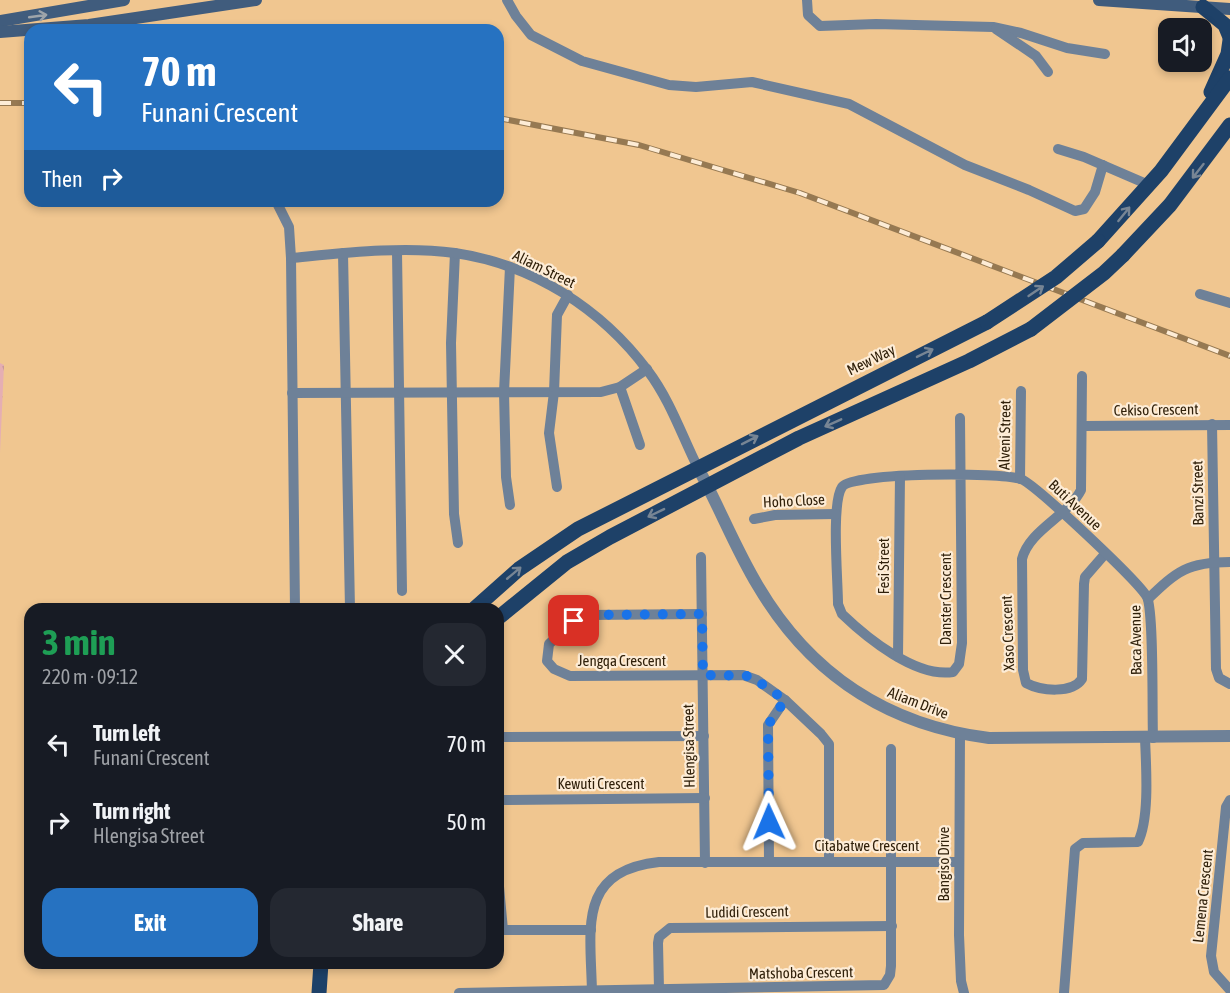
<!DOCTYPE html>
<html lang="en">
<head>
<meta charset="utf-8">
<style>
	:root { --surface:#171b24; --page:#242831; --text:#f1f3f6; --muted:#9ea1a6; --accent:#2672c1 }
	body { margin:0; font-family:"Asap Condensed",sans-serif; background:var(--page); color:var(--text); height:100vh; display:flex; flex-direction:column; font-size:22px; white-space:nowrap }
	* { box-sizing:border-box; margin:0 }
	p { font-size:20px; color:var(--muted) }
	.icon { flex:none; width:33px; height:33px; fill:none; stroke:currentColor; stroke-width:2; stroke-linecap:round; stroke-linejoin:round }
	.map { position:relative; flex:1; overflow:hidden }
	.sheet { position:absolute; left:24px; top:603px; width:480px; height:366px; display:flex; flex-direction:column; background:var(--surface); border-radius:18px; box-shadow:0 3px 9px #0003 }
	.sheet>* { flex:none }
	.guide { position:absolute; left:24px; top:24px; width:480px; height:183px; border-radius:18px; box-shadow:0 3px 9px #0003; background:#2672c1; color:#fff; overflow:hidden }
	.buttons { position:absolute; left:1158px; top:18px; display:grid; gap:12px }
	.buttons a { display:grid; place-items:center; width:54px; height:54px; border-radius:12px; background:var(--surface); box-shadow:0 3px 9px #0003; font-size:30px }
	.pin { position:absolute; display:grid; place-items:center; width:51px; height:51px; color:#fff; margin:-26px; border-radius:12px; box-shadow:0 3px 9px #0006 }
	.me { position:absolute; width:66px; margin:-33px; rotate:359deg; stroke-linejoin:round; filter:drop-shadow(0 0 4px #0008) }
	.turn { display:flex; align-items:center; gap:21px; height:126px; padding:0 18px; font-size:27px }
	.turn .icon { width:78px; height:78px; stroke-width:2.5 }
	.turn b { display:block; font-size:42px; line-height:51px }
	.then { display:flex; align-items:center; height:57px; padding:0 18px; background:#0003; gap:12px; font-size:22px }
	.round { display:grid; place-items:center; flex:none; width:63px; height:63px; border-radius:18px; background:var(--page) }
	.summary { display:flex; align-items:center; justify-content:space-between; height:102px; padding:0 18px }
	h1 { font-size:36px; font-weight:700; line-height:45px; color:#1e9e55 }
	.cta { display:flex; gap:12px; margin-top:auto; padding:12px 18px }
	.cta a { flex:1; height:69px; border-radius:18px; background:var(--accent); color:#fff; font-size:24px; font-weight:700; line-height:69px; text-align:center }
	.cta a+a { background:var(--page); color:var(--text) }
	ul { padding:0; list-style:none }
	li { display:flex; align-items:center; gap:18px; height:78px; padding:0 18px }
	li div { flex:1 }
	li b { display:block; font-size:22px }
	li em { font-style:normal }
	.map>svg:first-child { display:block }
	.grass { fill:url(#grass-tufts) }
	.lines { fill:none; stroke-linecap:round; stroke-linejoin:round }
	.minor { stroke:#6e8198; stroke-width:10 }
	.tertiary { stroke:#6e8198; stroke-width:12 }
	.secondary { stroke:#405c7d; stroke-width:12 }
	.primary { stroke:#1e4168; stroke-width:15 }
	.rail-casing { stroke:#967952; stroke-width:6 }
	.rail { stroke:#fdecd6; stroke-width:4; stroke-dasharray:11; stroke-linecap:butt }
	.primary-bridge { stroke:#1e4168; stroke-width:15 }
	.oneway { stroke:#9ea4aa }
	.oneway2 { stroke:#778594 }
	.route { stroke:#1a73e8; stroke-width:10; stroke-dasharray:0 18 }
	.labels { text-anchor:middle; stroke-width:4.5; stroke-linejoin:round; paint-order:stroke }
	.street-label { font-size:15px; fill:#30200a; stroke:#fdecd6 }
</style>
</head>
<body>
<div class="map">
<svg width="1230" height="993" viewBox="0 0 1230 993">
	<defs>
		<pattern id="grass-tufts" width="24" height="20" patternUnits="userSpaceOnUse" patternTransform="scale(1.5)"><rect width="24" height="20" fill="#e5aeb3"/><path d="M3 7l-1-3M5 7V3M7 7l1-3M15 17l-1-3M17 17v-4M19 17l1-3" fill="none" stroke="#c59599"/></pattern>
	</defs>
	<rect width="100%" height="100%" fill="#f0c690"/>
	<path class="grass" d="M 0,363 L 4,365 L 0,453 Z"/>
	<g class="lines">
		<g class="minor">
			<path d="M 507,0 L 516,16 L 531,35 L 582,61 L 669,85 L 696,87 L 752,82 L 849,104 L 965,165 L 1029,190 L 1075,211 L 1084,209 L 1095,192 L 1103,165"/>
			<path d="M 807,0 L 808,15 L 820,26 L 876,24 L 993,27 L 1021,33 L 1067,48 L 1105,54"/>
			<path d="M 996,29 L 1036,56 L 1048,72"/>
			<path d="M 1058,149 L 1084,157 L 1149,185"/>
			<path d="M 276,201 L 289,227 L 291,258 L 295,609"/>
			<path d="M 397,252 L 402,591"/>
			<path d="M 343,253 L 350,609"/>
			<path d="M 455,253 L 451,343 L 454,514 L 458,543"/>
			<path d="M 291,258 C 344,253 402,246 455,253 C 532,264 602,309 648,371 C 670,400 682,436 698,468"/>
			<path d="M 1200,294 L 1230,303"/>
			<path d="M 1082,376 L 1081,490 C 1068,516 1029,530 1022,559 L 1023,670 L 1026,683 C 1041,691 1072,694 1082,679 L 1084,584 L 1085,577 L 1105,554"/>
			<path d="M 620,387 L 640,445"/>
			<path d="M 292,393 L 601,392 L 620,387 L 647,369"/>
			<path d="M 960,418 L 962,643 L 959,664 L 953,672 C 916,678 867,638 842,614 L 838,604 C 838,581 831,503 842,487 C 851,472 1001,472 1021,479 C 1037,486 1138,581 1147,597 C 1154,612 1152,714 1153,738"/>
			<path d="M 1212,424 L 1216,669 L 1219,678 L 1230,684"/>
			<path d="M 1083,426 L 1230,425"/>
			<path d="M 1020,479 L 1021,391"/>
			<path d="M 557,487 L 549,433 L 554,392 L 557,315 L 568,295"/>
			<path d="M 510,505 L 506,477 L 504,392 L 510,267"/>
			<path d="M 754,519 L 775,515 L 836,514"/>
			<path d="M 701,557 L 705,863"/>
			<path d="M 1148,599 C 1177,571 1188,562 1230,562"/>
			<path d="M 702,614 L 588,615 L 574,621 L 549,644 L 547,661 L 554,669 L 570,676 L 743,675 L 757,680 L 785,700 L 821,734 L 829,744 L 829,860"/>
			<path d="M 898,657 L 900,476"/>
			<path d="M 960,734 L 959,935 L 961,981 L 964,993"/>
			<path d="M 498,737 L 704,736"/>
			<path d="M 498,800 L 705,798"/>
			<path d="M 1230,800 L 1226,807 L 1211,956 L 1214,972 L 1230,990"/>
			<path d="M 769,862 L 768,725 L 785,700"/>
			<path d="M 498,876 L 503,930"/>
			<path d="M 498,930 L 591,930"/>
			<path d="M 659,989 L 658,943 L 659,937 L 670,928 L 892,926"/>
			<path d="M 459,993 L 884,985 L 890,975 L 891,966 L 891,749"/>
			<path d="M 592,993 C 591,930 576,871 659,862 L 959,862"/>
			<path d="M 1064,993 L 1075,849 L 1083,843 L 1138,842 C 1150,818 1146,765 1145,738"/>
		</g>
		<path class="tertiary" d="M 698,468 C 719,506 735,548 758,586 C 810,674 887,725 989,738 L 1230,736"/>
		<g class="secondary">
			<path d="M 1099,0 L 1230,9"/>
			<path d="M 0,21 L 124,0"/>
			<path d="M 0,32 L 89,25 L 256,0"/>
		</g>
		<g class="primary">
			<path d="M 1203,7 L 1225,25 L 1230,37"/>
			<path d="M 1211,92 L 1228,54 L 1230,40"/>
			<path d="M 1098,241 L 1161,171 L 1230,78"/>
			<path d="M 1123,255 L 1170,205 L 1230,125"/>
			<path d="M 474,609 L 519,569 L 578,529 L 987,322"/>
			<path d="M 498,618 L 567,562 L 610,537 L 799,438 L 969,361 L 1031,329"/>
			<path d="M 319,993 L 321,963"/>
		</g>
		<g class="rail-casing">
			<g id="rail">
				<path d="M 0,103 L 30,103"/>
				<path d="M 498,118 L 639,145 L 800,193 L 1230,356"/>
			</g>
		</g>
		<use href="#rail" class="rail"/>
		<g class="primary-bridge">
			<path d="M 987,322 L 1056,277 L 1098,241"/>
			<path d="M 1031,329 L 1104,273 L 1123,255"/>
		</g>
	</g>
	<defs><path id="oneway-shaft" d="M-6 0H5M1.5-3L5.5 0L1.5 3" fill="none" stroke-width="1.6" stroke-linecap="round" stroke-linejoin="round" transform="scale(1.5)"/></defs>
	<use class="oneway" href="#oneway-shaft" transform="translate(38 16) rotate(-8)"/>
	<g class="oneway2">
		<use href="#oneway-shaft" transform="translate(1198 171) rotate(128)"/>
		<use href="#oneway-shaft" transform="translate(1124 214) rotate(-51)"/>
		<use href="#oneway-shaft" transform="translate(1036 291) rotate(-34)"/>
		<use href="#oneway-shaft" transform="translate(925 353) rotate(-26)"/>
		<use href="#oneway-shaft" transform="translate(833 423) rotate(156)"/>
		<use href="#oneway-shaft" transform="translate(750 440) rotate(-27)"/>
		<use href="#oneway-shaft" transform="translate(656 513) rotate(154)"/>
		<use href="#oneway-shaft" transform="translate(514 573) rotate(-40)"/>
	</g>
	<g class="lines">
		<path class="route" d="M 574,621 L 588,615 L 702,614 L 703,675 L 750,676 L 785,700 L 768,725 L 769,822"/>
	</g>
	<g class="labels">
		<g class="street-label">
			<text transform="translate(544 269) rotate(26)" y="5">Aliam Street</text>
			<text transform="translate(871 360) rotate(-26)" y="5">Mew Way</text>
			<text transform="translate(1156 410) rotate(-1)" y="5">Cekiso Crescent</text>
			<text transform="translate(1005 435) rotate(-89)" y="5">Alveni Street</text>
			<text transform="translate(1198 493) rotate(-91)" y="5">Banzi Street</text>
			<text transform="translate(794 501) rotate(-3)" y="5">Hoho Close</text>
			<text transform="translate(1075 505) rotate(43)" y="5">Buti Avenue</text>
			<text transform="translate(884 566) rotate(-90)" y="5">Fesi Street</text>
			<text transform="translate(946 599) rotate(-90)" y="5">Danster Crescent</text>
			<text transform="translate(1008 633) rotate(-92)" y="5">Xaso Crescent</text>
			<text transform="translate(1136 640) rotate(-91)" y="5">Baca Avenue</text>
			<text x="622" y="666">Jengqa Crescent</text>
			<text transform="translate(918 703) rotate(21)" y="5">Aliam Drive</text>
			<text transform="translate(689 746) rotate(-91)" y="5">Hlengisa Street</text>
			<text x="601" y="789">Kewuti Crescent</text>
			<text x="867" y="851">Citabatwe Crescent</text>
			<text transform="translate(944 864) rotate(-90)" y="5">Bangiso Drive</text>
			<text transform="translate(1203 896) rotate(-84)" y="5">Lemena Crescent</text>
			<text transform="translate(747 912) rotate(-1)" y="5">Ludidi Crescent</text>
			<text transform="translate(801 973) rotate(-1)" y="5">Matshoba Crescent</text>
		</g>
	</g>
</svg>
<div class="buttons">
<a><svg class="icon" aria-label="sound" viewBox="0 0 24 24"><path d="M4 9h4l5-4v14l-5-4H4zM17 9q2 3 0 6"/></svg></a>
</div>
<div class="pin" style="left:574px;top:621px;background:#d93025"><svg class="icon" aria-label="arrive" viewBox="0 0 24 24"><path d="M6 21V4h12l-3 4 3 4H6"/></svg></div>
<svg class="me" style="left:769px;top:822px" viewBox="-20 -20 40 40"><path d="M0-17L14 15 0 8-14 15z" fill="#1a73e8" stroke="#fff" stroke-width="4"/></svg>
<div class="guide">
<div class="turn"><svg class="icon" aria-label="left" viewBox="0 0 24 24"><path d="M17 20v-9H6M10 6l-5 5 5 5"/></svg><div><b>70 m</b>Funani Crescent</div></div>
<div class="then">Then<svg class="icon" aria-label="right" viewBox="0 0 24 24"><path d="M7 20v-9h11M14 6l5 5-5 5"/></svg></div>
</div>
<section class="sheet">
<div class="summary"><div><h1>3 min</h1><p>220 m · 09:12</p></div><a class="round"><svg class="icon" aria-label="close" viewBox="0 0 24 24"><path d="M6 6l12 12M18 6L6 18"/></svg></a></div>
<ul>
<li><svg class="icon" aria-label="left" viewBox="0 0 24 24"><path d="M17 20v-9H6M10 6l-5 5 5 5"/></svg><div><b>Turn left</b><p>Funani Crescent</p></div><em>70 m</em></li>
<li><svg class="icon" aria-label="right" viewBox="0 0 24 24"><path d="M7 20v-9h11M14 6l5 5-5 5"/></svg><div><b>Turn right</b><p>Hlengisa Street</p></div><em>50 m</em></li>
</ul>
<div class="cta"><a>Exit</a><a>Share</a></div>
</section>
</div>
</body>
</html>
